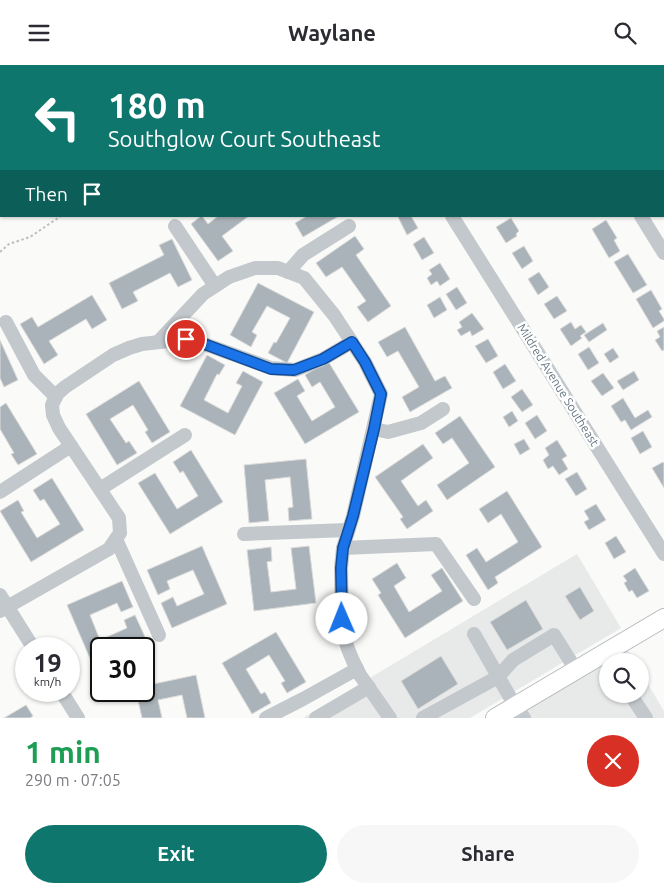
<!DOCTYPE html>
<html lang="en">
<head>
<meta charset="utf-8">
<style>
	:root { --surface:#fff; --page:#f7f7f7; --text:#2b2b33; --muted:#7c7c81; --accent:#0f766e }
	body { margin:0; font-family:Ubuntu,sans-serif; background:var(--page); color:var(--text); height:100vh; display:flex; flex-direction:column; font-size:19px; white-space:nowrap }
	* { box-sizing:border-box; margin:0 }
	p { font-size:16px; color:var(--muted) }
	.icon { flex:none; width:28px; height:28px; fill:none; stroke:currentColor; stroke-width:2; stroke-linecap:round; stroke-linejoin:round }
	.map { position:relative; height:653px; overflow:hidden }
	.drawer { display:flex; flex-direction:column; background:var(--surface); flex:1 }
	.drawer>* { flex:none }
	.top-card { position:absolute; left:0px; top:0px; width:665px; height:152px; box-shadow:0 1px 4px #0004; background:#0f766e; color:#fff; overflow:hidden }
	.fabs { position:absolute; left:599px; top:588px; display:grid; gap:10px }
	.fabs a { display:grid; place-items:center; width:50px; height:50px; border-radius:50%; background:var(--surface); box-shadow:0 1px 4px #0004; font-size:25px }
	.speed { position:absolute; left:15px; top:572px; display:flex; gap:10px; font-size:25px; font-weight:700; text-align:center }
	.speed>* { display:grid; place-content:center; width:65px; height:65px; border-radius:50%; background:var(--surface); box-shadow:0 1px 4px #0004; line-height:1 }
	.speed small { font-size:12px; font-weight:400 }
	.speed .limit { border:2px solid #111; border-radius:8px; background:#fff; color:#111 }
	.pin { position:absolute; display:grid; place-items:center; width:42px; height:42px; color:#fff; margin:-21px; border:2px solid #fff; border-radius:50%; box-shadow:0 1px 5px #0007 }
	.me { position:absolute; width:55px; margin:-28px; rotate:359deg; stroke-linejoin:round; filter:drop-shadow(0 0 4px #0008) }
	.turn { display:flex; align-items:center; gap:18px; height:105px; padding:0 25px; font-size:22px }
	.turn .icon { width:65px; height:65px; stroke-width:2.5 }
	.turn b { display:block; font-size:35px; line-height:42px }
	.then { display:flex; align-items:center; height:48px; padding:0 25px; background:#0003; gap:10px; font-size:19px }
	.round { display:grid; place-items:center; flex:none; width:52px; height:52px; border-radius:26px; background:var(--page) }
	.overview { display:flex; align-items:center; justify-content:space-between; height:85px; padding:0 25px }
	h1 { font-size:30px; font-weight:600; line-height:38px; color:#1e9e55 }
	.button { display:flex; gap:10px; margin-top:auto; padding:10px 25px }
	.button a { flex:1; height:58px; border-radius:30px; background:var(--accent); color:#fff; font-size:20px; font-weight:600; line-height:58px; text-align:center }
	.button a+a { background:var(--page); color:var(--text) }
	header { display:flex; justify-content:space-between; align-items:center; height:65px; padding:0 25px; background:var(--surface); font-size:22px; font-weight:600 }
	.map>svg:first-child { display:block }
	.built { fill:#e8e9e9 }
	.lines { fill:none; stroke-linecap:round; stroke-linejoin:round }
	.stream { stroke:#bbc7cb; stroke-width:3 }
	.building { fill:#aab3b9; stroke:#dcdcda }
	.major-casing { stroke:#b5babe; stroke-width:20 }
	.path { stroke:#bbbfc2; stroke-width:2; stroke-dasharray:2.5 2.5; stroke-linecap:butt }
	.minor { stroke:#c3c8cc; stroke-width:14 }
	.major { stroke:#fff; stroke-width:18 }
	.route-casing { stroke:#114b97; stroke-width:12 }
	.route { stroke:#1a73e8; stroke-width:9 }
	.labels { text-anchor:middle; stroke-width:5; stroke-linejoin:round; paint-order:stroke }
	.street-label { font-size:12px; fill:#657683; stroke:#fff }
</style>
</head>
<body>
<header><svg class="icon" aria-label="menu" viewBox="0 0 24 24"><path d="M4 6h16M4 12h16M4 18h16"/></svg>Waylane<svg class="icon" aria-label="search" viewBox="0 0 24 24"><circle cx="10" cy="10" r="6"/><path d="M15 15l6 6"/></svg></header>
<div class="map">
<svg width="664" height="653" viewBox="0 0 664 653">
	<rect width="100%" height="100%" fill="#fafaf8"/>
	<g class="built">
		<path d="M 577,489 L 621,563 L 470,653 L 303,653 Z"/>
		<path d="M 627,584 L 634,596 L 608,596 L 608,629 L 640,629 L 640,606 L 664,646 L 664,653 L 510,653 Z"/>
	</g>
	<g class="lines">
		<g class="stream">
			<path d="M 273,1 L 275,0"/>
			<path d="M 0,91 L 1,90"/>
		</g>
	</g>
	<g class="building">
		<path d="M 201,151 L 202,151 L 208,159 L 218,151 L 249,151 L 222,171 L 233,186 L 218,196 L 191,159 Z"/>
		<path d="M 307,151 L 339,151 L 303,172 L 295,158 Z"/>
		<path d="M 400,151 L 411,151 L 418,163 L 407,170 L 398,152 Z"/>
		<path d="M 511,153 L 519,166 L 516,169 L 517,171 L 506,178 L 496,162 Z"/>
		<path d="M 606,155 L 617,173 L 614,175 L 620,186 L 609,193 L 592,164 Z"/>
		<path d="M 355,171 L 364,184 L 356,190 L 391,241 L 368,257 L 357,242 L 366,236 L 342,202 L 326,212 L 316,198 Z"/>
		<path d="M 424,172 L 434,188 L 422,195 L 413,179 Z"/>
		<path d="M 172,174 L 192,215 L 178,222 L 170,208 L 133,227 L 138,236 L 122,244 L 109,218 L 164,190 L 159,180 Z"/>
		<path d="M 524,181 L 533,196 L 522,204 L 512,188 Z"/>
		<path d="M 628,189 L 647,220 L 633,228 L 614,197 Z"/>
		<path d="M 440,198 L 450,214 L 440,221 L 437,216 L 431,220 L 427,213 L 432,209 L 429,205 Z"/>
		<path d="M 539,207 L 549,222 L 538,230 L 528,214 Z"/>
		<path d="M 258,218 L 314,247 L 287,298 L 268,288 L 274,277 L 276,278 L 290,253 L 267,241 L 252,267 L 257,270 L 251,282 L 230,270 Z"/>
		<path d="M 457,222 L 467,238 L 456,245 L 446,229 Z"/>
		<path d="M 651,225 L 662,244 L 659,246 L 664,254 L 664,256 L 653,263 L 636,234 Z"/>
		<path d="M 92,230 L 107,255 L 92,264 L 86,254 L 49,276 L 58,290 L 44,299 L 20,259 L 32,252 L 38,262 Z"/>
		<path d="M 557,231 L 567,246 L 554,254 L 544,239 Z"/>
		<path d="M 440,232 L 447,245 L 434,253 L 427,240 Z"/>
		<path d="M 472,248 L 484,264 L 472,271 L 470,266 L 461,271 L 457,265 L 462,262 L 459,257 Z"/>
		<path d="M 571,257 L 575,264 L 581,260 L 586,267 L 580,271 L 582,273 L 571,281 L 560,264 Z"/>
		<path d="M 603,258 L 607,265 L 589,277 L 584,270 Z"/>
		<path d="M 405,262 L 435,316 L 445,311 L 452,323 L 410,347 L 402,332 L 419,322 L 398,286 L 387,292 L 378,277 Z"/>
		<path d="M 664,262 L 664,285 L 662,286 L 655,275 L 660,272 L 657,266 Z"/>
		<path d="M 488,274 L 498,291 L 486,298 L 475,281 Z"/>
		<path d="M 0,275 L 18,315 L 4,322 L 0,313 Z"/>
		<path d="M 589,282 L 599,298 L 588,305 L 578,289 Z"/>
		<path d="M 613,283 L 619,292 L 610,298 L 604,289 Z"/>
		<path d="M 207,290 L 225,300 L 219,310 L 217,309 L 204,335 L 228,348 L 242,321 L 236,318 L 243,306 L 263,317 L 235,370 L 180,341 Z"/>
		<path d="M 328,296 L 359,347 L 305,379 L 274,328 L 298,314 L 305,326 L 297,331 L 312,356 L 335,342 L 320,317 L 312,322 L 305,310 Z"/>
		<path d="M 505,299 L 516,316 L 503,324 L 493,307 Z"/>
		<path d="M 634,306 L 639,315 L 623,325 L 617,316 Z"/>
		<path d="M 603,308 L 614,323 L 602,331 L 591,316 Z"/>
		<path d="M 139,316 L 170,367 L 152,378 L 145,367 L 148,365 L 133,340 L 110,354 L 126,378 L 129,376 L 137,388 L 117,400 L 86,349 Z"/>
		<path d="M 522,324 L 533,340 L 522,347 L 511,332 Z"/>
		<path d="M 623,333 L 635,353 L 648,345 L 652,352 L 631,365 L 625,355 L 621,357 L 611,341 Z"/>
		<path d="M 6,338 L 37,389 L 18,400 L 11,389 L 14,388 L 0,364 L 0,342 Z"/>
		<path d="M 512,346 L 518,356 L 509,362 L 503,352 Z"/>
		<path d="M 537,350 L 547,366 L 535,374 L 525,358 Z"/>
		<path d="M 460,351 L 495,402 L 447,435 L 437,420 L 469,398 L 452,373 L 443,379 L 435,368 Z"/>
		<path d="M 643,366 L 652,382 L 640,389 L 631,373 Z"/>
		<path d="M 524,374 L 530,384 L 520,390 L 514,379 Z"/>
		<path d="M 557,375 L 567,391 L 562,394 L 568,404 L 559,410 L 553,401 L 548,404 L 543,395 L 549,390 L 545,383 Z"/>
		<path d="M 423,379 L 433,393 L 401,416 L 418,441 L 426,435 L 433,446 L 407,464 L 400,454 L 403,452 L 375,412 Z"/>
		<path d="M 191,385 L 223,437 L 170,469 L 138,418 L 155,408 L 177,444 L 198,431 L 183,406 L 180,408 L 173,397 Z"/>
		<path d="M 306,394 L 312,454 L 289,456 L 288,443 L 293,442 L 290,412 L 265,415 L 269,456 L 249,458 L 244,400 Z"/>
		<path d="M 663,397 L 664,398 L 664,423 L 652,403 Z"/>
		<path d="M 577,407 L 587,424 L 576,431 L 565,414 Z"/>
		<path d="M 52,413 L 84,465 L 31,497 L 0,446 L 18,435 L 24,446 L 21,447 L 37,473 L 60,459 L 44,434 L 40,436 L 33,425 Z"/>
		<path d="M 507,426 L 542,482 L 495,512 L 498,518 L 488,525 L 466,490 L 477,483 L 486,497 L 518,477 L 501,449 L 488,458 L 479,444 Z"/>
		<path d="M 596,439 L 606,455 L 589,465 L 584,457 L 589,454 L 584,446 Z"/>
		<path d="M 616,471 L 626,487 L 614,494 L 605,478 Z"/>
		<path d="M 202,481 L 227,539 L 172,563 L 161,538 L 173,532 L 177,541 L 204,529 L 193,505 L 167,516 L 170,524 L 158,530 L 147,505 Z"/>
		<path d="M 309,481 L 316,538 L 254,546 L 247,485 L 271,482 L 272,496 L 267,497 L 271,527 L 296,524 L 291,483 Z"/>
		<path d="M 397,498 L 406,513 L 394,521 L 409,547 L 442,526 L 431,510 L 442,503 L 463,536 L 405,573 L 378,530 L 381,528 L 372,514 Z"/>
		<path d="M 635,503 L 649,526 L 637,533 L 632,525 L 629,527 L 624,518 L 627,516 L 623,511 Z"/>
		<path d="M 122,516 L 133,542 L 121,547 L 117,538 L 90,550 L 100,575 L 127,563 L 124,555 L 135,550 L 146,574 L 124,584 L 101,584 L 101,594 L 92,598 L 67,540 Z"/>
		<path d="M 580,522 L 594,546 L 580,555 L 565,531 Z"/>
		<path d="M 526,535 L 543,564 L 507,585 L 490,557 Z"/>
		<path d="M 276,567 L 306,617 L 287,628 L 281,618 L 285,616 L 269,590 L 246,604 L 261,629 L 265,627 L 271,638 L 252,649 L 222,598 Z"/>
		<path d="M 441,591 L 458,619 L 418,644 L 401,616 Z"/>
		<path d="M 196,610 L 205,653 L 187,653 L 182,630 L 158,635 L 162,653 L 142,653 L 136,626 L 144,626 L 144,621 Z"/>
		<path d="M 26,640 L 33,651 L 30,653 L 4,653 Z"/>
	</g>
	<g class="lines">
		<g class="major-casing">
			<path id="major" d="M 495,653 L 664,553"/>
		</g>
		<g class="path">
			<path d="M 315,1 L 317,0"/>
			<path d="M 0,187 L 9,179 L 30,172 L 61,151"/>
		</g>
		<g class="minor">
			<path d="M 543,0 L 544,1"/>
			<path d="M 584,1 L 586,0"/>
			<path d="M 452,151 L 664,489"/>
			<path d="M 641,151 L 664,188"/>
			<path d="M 175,161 L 215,221"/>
			<path d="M 288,207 L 303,190 L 349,161"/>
			<path d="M 6,257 L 34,310 L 56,332"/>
			<path d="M 158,277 L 203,229 L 229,212 L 255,203 L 278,203 L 304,213 L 334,250 L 365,297 L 381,329 L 353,451 L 343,483 L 341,503 L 342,554 L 343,568 L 348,584 L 353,596 L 360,610 L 390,653"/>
			<path d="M 374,364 L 388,367 L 421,358 L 443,344"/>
			<path d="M 100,424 L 185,370"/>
			<path d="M 0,427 L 71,381"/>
			<path d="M 244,469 L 348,465"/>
			<path d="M 116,474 L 159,570"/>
			<path d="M 343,483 L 436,479 L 474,534"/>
			<path d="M 0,530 L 34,584"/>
			<path d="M 0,546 L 109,484 L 120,468 L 119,453 L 59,363 L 53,350 L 52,340 L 57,329 L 65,322 L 113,290 L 129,283 L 142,279 L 186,274 L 207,280 L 271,303 L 295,305 L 323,294 L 352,277"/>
			<path d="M 474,569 L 515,641 L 524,653"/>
			<path d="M 61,626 L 78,653"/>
			<path d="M 630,629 L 646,653"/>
			<path d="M 266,653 L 303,634 L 357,604"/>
			<path d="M 316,653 L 369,622"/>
			<path d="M 423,653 L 498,612 L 513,595 L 554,570 L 576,605"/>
		</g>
		<use href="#major" class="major"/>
	</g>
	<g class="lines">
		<g class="route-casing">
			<path id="route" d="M 186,274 L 207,280 L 271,304 L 294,305 L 323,294 L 352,277 L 365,297 L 381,329 L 374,364 L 353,451 L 343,483 L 341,503 L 342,554"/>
		</g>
		<use href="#route" class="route"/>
	</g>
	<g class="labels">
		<g class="street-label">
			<text transform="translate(558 320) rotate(58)" y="4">Mildred Avenue Southeast</text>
		</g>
	</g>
</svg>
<div class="fabs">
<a><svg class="icon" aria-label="search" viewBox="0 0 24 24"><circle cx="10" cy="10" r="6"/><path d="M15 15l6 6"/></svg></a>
</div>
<div class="speed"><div>19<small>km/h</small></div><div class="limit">30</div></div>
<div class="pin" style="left:186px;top:274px;background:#d93025"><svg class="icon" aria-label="arrive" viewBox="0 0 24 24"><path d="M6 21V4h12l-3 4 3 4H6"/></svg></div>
<svg class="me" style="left:342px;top:554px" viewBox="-20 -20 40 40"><circle r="19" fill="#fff"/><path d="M0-13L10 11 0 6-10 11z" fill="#1a73e8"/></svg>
<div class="top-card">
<div class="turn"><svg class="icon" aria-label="left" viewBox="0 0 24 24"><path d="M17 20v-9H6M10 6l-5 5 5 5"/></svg><div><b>180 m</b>Southglow Court Southeast</div></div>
<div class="then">Then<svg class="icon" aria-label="arrive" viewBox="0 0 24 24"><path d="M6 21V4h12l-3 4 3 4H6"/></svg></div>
</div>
</div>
<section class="drawer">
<div class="overview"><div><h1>1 min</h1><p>290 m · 07:05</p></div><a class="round" style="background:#d93025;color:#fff"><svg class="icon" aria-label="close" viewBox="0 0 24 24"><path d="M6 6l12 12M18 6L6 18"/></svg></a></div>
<div class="button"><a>Exit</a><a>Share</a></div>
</section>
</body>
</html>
